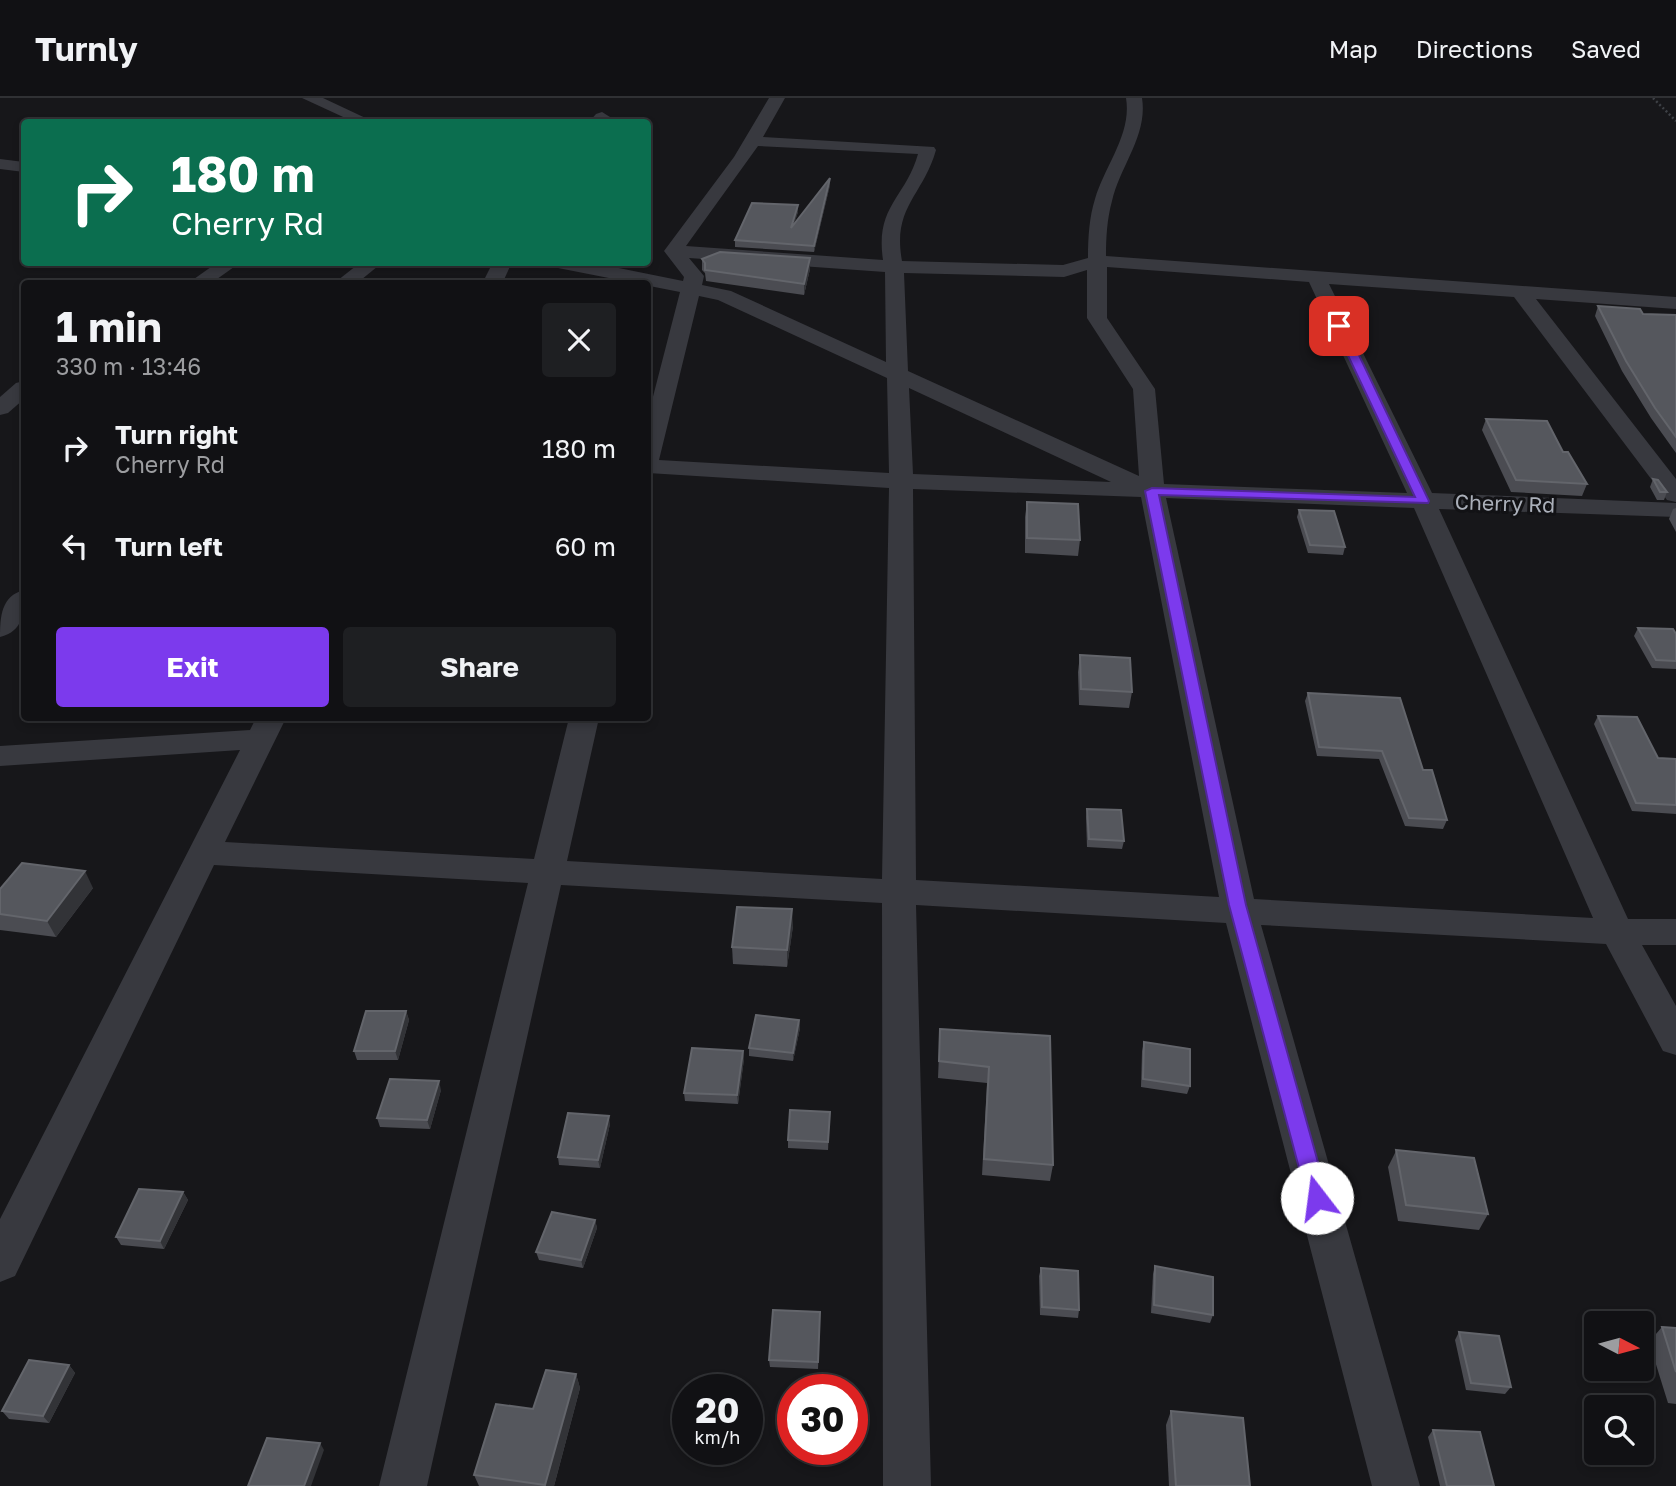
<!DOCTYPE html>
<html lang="en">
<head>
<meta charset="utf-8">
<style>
	:root { --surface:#111114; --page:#1e1f22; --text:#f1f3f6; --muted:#9c9da0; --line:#303134; --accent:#7c3aed }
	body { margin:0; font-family:"Golos Text",sans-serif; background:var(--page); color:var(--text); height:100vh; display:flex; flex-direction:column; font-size:26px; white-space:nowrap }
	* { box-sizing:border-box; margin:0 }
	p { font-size:23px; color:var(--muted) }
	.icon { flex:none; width:38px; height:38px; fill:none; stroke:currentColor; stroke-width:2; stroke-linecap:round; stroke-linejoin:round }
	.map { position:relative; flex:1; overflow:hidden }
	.panel { position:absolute; left:21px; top:182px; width:630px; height:441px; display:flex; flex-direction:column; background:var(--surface); border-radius:7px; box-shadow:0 4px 10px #0003,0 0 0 2px var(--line) }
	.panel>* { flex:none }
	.hud { position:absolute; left:21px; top:21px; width:630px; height:147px; border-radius:7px; box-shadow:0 4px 10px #0003,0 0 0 2px var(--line); background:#0b6e4f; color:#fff; overflow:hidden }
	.needle { width:46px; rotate:96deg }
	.tools { position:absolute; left:1584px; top:1213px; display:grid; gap:14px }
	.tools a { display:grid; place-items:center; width:70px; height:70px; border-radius:7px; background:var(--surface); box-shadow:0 4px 10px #0003,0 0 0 2px var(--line); font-size:35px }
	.speed { position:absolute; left:672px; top:1276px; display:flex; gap:14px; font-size:35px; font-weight:700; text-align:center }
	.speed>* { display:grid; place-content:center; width:91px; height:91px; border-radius:50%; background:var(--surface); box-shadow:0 4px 10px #0003,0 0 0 2px var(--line); line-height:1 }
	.speed small { font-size:18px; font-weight:400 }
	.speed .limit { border:10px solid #d22; background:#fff; color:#111 }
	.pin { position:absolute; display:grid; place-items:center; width:60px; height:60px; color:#fff; margin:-30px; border-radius:14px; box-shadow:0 4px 10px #0006 }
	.me { position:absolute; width:77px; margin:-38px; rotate:345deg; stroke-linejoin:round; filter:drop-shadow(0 0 5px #0008) }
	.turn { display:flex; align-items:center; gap:24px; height:147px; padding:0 35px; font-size:32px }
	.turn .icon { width:91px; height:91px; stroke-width:2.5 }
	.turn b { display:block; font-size:49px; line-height:60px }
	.round { display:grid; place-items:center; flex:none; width:74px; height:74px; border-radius:7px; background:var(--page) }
	.headline { display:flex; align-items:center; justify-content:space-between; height:119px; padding:0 35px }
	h1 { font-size:42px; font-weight:700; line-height:52px }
	.action { display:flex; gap:14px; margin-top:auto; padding:14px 35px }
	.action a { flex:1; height:80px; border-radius:7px; background:var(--accent); color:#fff; font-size:28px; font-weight:700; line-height:80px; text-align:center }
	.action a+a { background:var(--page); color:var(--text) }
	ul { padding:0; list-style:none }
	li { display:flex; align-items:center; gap:21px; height:98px; padding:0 35px }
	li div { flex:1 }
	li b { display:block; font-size:26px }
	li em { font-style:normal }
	header { display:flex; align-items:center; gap:42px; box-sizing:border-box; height:98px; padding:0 35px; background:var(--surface); border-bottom:2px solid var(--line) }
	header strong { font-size:33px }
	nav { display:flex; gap:38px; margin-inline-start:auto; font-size:24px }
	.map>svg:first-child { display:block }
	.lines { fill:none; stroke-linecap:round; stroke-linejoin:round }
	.path { stroke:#3e4146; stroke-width:2.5; stroke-dasharray:2 2.5; stroke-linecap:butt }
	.street { fill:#38393f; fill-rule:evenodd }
	.wall { fill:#4b4c52 }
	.shaded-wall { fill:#323337 }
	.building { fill:#55575d; stroke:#63656b; stroke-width:2 }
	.route { fill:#7c3aed; stroke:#51269a; stroke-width:2 }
	.labels { text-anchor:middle; stroke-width:6; stroke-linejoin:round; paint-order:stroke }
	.far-street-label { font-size:21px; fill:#aaafb9; stroke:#121215 }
</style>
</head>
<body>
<header>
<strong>Turnly</strong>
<nav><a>Map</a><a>Directions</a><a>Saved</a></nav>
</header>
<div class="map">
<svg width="1676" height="1388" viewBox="0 0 1676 1388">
	<rect width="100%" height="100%" fill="#17171a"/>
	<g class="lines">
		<path class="path" d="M 1653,0 L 1676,23"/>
		<g class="street">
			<path d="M 302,0 L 323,0 L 374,24 L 354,24 Z"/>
			<path d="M 769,0 L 785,0 L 763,39 L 934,49 L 936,52 C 923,98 892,109 902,163 L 1063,167 L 1088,160 C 1088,141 1089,120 1095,101 C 1105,67 1132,36 1126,0 L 1142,0 C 1148,37 1120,68 1112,103 C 1107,121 1106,140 1106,158 L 1676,199 L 1676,211 L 1536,201 L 1676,381 L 1676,404 L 1667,402 L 1514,199 L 1329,186 L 1432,395 L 1676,405 L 1676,419 L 1439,411 L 1628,821 L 1676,821 L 1676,847 L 1642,847 L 1676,908 L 1676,957 L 1663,953 L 1606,846 L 1261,827 L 1420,1388 L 1372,1388 L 1226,825 L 916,807 L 931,1388 L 883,1388 L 882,805 L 561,787 L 427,1388 L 379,1388 L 528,785 L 214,767 L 15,1178 L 0,1184 L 0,1121 L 240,652 L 0,668 L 0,648 L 250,632 L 256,620 L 286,620 L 225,744 L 534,761 L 569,620 L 599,620 L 567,763 L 882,781 L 889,390 L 648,375 L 648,318 L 680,194 L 558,170 L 549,164 L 589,164 L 683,183 L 684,179 L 664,153 L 734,59 ZM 758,48 L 918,56 C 905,101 875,108 883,162 L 686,148 ZM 689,160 L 885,174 L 886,264 L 731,193 L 702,187 L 704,178 ZM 1107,169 L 1309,184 L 1407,395 L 1164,386 L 1155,291 L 1107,220 ZM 1087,172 L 1087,220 L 1133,291 L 1139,378 L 908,273 L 904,175 L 1064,179 ZM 699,198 L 718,202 L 887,280 L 889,375 L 659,362 ZM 909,290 L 1111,384 L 913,376 ZM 913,391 L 1141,399 L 1219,799 L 916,782 ZM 1166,400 L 1414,410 L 1593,820 L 1254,801 Z"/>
			<path d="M 602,14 L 610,19 L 605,24 L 589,24 L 596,16 Z"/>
			<path d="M 0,61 L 24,64 L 24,74 L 0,71 Z"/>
			<path d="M 218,164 L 241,164 L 210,186 L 187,186 Z"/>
			<path d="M 361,164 L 383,164 L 356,186 L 333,186 Z"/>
			<path d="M 493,164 L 512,164 L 502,186 L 482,186 Z"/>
			<path d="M 24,283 L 24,301 L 8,315 L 0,317 L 0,299 L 16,285 Z"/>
			<path d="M 24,492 C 26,512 23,534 0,539 C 0,519 1,498 24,492 Z"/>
		</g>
	</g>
	<g class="wall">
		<path d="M 830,87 L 814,154 L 735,149 L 735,142 L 798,107 L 798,114 L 794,125 Z"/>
		<path d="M 810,160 L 810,171 L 804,197 L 706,183 L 705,175 L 702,172 L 702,161 Z"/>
		<path d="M 1598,208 L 1643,216 L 1676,217 L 1676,355 L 1651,320 L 1622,273 L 1595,218 Z"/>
		<path d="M 1486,321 L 1563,354 L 1587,386 L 1582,398 L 1511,394 L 1482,332 Z"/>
		<path d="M 1653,381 L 1667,394 L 1664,402 L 1657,402 L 1650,389 Z"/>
		<path d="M 1027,404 L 1080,442 L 1078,458 L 1025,455 L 1025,419 Z"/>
		<path d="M 1676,410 L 1676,434 L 1669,421 L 1673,411 Z"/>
		<path d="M 1299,412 L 1345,449 L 1343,457 L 1308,455 L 1297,419 Z"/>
		<path d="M 1638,530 L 1676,536 L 1676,571 L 1652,570 L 1634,538 Z"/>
		<path d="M 1080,557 L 1132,594 L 1129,610 L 1079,607 L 1078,574 Z"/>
		<path d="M 1308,595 L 1423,672 L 1447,722 L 1443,731 L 1405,728 L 1379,661 L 1317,658 L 1305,603 Z"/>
		<path d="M 1598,618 L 1658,660 L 1676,661 L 1676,716 L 1632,713 L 1594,626 Z"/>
		<path d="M 1087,711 L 1124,743 L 1122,751 L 1087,749 L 1086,719 Z"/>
		<path d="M 93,790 L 56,839 L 0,832 L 0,791 Z"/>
		<path d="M 793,828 L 787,869 L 733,866 L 732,849 Z"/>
		<path d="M 406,913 L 409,922 L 398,962 L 357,962 L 354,953 Z"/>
		<path d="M 799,922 L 800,930 L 793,963 L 749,958 L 749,950 Z"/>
		<path d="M 940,931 L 1050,938 L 1053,1067 L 1050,1083 L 982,1077 L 987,985 L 938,980 Z"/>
		<path d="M 1144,944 L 1190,988 L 1187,996 L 1141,989 L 1142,953 Z"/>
		<path d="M 743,953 L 744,961 L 738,1006 L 685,1003 L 684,995 Z"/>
		<path d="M 441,992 L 430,1031 L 380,1029 L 377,1020 Z"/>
		<path d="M 830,1014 L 828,1052 L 788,1050 L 788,1042 Z"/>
		<path d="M 610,1026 L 600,1070 L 559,1067 L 558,1059 Z"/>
		<path d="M 1396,1053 L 1488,1116 L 1479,1132 L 1398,1123 L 1388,1069 Z"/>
		<path d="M 183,1094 L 188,1102 L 164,1151 L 121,1147 L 116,1139 Z"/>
		<path d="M 595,1122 L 597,1130 L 583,1170 L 539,1162 L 536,1154 Z"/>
		<path d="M 1155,1168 L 1213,1217 L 1210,1225 L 1151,1215 L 1153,1176 Z"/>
		<path d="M 1041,1170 L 1079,1212 L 1078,1220 L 1040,1217 L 1039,1178 Z"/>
		<path d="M 820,1222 L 818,1271 L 770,1269 L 769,1262 Z"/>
		<path d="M 1662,1229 L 1676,1230 L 1676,1306 L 1668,1305 L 1649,1244 Z"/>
		<path d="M 1459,1234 L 1511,1289 L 1505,1296 L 1466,1292 L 1455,1242 Z"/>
		<path d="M 69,1267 L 75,1275 L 49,1325 L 9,1321 L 2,1313 Z"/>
		<path d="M 576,1276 L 580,1290 L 554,1388 L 479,1388 L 474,1377 Z"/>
		<path d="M 1171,1313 L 1250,1388 L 1169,1388 L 1166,1327 Z"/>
		<path d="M 1433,1332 L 1494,1388 L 1440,1388 L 1428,1339 Z"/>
	</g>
	<g class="shaded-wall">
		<path d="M 830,80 L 830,87 L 814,154 L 814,148 Z"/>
		<path d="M 798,107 L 798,114 L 791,136 L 791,130 Z"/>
		<path d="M 810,160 L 810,171 L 804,197 L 804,186 Z"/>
		<path d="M 85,773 L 93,790 L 56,839 L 47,823 Z"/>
		<path d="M 792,811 L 793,828 L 787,869 L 787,852 Z"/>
		<path d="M 406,913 L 409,922 L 398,962 L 395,953 Z"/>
		<path d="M 799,922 L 800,930 L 793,963 L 793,955 Z"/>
		<path d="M 743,953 L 744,961 L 738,1006 L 737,997 Z"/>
		<path d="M 439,983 L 441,992 L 430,1031 L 427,1022 Z"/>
		<path d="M 609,1018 L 610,1026 L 600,1070 L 598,1062 Z"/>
		<path d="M 183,1094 L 188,1102 L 164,1151 L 160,1143 Z"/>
		<path d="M 595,1122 L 597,1130 L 583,1170 L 581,1162 Z"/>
		<path d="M 69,1267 L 75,1275 L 49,1325 L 43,1318 Z"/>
		<path d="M 576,1276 L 580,1290 L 554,1388 L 545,1388 Z"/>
		<path d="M 320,1345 L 324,1352 L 311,1388 L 304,1388 Z"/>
	</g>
	<g class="building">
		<path d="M 830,80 L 814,148 L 735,142 L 752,105 L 798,107 L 791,130 Z"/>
		<path d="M 720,154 L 810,160 L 804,186 L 705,172 L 705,165 L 702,161 Z"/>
		<path d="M 1598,208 L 1640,211 L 1643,216 L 1676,217 L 1676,339 L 1655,310 L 1626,263 Z"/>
		<path d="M 1486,321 L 1547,323 L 1563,354 L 1568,354 L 1587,386 L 1516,382 Z"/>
		<path d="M 1653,381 L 1658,382 L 1667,394 L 1660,394 Z"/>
		<path d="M 1027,404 L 1078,406 L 1080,442 L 1027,440 Z"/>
		<path d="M 1299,412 L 1334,413 L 1345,449 L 1310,447 Z"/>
		<path d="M 1638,530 L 1673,531 L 1676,536 L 1676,563 L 1656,562 Z"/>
		<path d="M 1080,557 L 1130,560 L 1132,594 L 1081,591 Z"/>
		<path d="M 1308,595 L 1400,600 L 1423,672 L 1432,672 L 1447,722 L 1409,720 L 1382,653 L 1319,649 Z"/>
		<path d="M 1598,618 L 1637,619 L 1658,660 L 1676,661 L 1676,707 L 1636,705 Z"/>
		<path d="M 1087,711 L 1121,712 L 1124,743 L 1089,741 Z"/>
		<path d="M 22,765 L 85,773 L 47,823 L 0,816 L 0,791 Z"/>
		<path d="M 737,809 L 792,811 L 787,852 L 732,849 Z"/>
		<path d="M 366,913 L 406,913 L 395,953 L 354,953 Z"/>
		<path d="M 756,917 L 799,922 L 793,955 L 749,950 Z"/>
		<path d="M 940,931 L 1050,938 L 1053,1067 L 984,1061 L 989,969 L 939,963 Z"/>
		<path d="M 1144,944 L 1190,951 L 1190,988 L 1143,981 Z"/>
		<path d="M 692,950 L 743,953 L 737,997 L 684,995 Z"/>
		<path d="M 390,981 L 439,983 L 427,1022 L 377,1020 Z"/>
		<path d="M 790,1012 L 830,1014 L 828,1044 L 788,1042 Z"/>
		<path d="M 568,1015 L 609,1018 L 598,1062 L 558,1059 Z"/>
		<path d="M 1396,1052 L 1474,1060 L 1488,1116 L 1406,1107 Z"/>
		<path d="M 139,1091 L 183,1094 L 160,1143 L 116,1139 Z"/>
		<path d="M 552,1114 L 595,1122 L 581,1162 L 536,1154 Z"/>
		<path d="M 1155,1168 L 1213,1179 L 1213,1217 L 1154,1207 Z"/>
		<path d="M 1041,1170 L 1078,1173 L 1079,1212 L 1042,1209 Z"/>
		<path d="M 773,1212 L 820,1214 L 818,1264 L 769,1262 Z"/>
		<path d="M 1662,1229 L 1676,1230 L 1676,1274 Z"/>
		<path d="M 1459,1234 L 1499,1238 L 1511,1289 L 1471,1285 Z"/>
		<path d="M 29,1262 L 69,1267 L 43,1318 L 2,1313 Z"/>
		<path d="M 546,1272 L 576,1276 L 545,1387 L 474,1377 L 496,1306 L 533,1311 Z"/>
		<path d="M 1171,1313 L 1243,1320 L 1250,1388 L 1176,1388 Z"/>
		<path d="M 1433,1332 L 1480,1334 L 1494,1388 L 1447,1388 Z"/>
		<path d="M 267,1340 L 320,1345 L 304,1388 L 248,1388 Z"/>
	</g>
	<path class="route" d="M 1336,225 L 1345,228 L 1429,403 L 1428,405 L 1159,397 L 1246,807 L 1328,1100 L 1325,1107 L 1317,1109 L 1310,1107 L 1307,1100 L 1229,807 L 1145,393 L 1152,390 L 1415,399 L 1334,228 Z"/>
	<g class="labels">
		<g class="far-street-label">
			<text transform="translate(1505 406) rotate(2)" y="7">Cherry Rd</text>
		</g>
	</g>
</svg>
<div class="tools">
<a><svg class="needle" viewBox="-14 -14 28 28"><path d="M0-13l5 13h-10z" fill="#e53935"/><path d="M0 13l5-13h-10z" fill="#9c9da0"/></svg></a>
<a><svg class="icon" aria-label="search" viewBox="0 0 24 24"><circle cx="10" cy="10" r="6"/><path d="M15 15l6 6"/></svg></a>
</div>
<div class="speed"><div>20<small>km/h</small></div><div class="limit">30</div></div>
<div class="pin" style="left:1339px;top:228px;background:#d93025"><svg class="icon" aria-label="arrive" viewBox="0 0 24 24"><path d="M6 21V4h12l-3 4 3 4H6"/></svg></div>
<svg class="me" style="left:1317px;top:1100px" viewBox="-20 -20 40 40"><circle r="19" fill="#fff"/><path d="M0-13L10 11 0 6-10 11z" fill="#7c3aed"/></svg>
<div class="hud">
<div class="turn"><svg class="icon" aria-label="right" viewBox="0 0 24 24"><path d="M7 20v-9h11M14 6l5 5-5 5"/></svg><div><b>180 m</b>Cherry Rd</div></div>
</div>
<section class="panel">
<div class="headline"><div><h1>1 min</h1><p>330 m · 13:46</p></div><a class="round"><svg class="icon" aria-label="close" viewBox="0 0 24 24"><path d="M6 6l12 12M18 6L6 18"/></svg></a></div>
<ul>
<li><svg class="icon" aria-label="right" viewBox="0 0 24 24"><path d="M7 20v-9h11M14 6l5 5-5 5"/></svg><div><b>Turn right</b><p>Cherry Rd</p></div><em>180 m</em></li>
<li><svg class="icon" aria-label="left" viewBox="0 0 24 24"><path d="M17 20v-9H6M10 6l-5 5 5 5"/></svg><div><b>Turn left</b></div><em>60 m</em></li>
</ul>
<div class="action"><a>Exit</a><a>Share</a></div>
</section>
</div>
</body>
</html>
